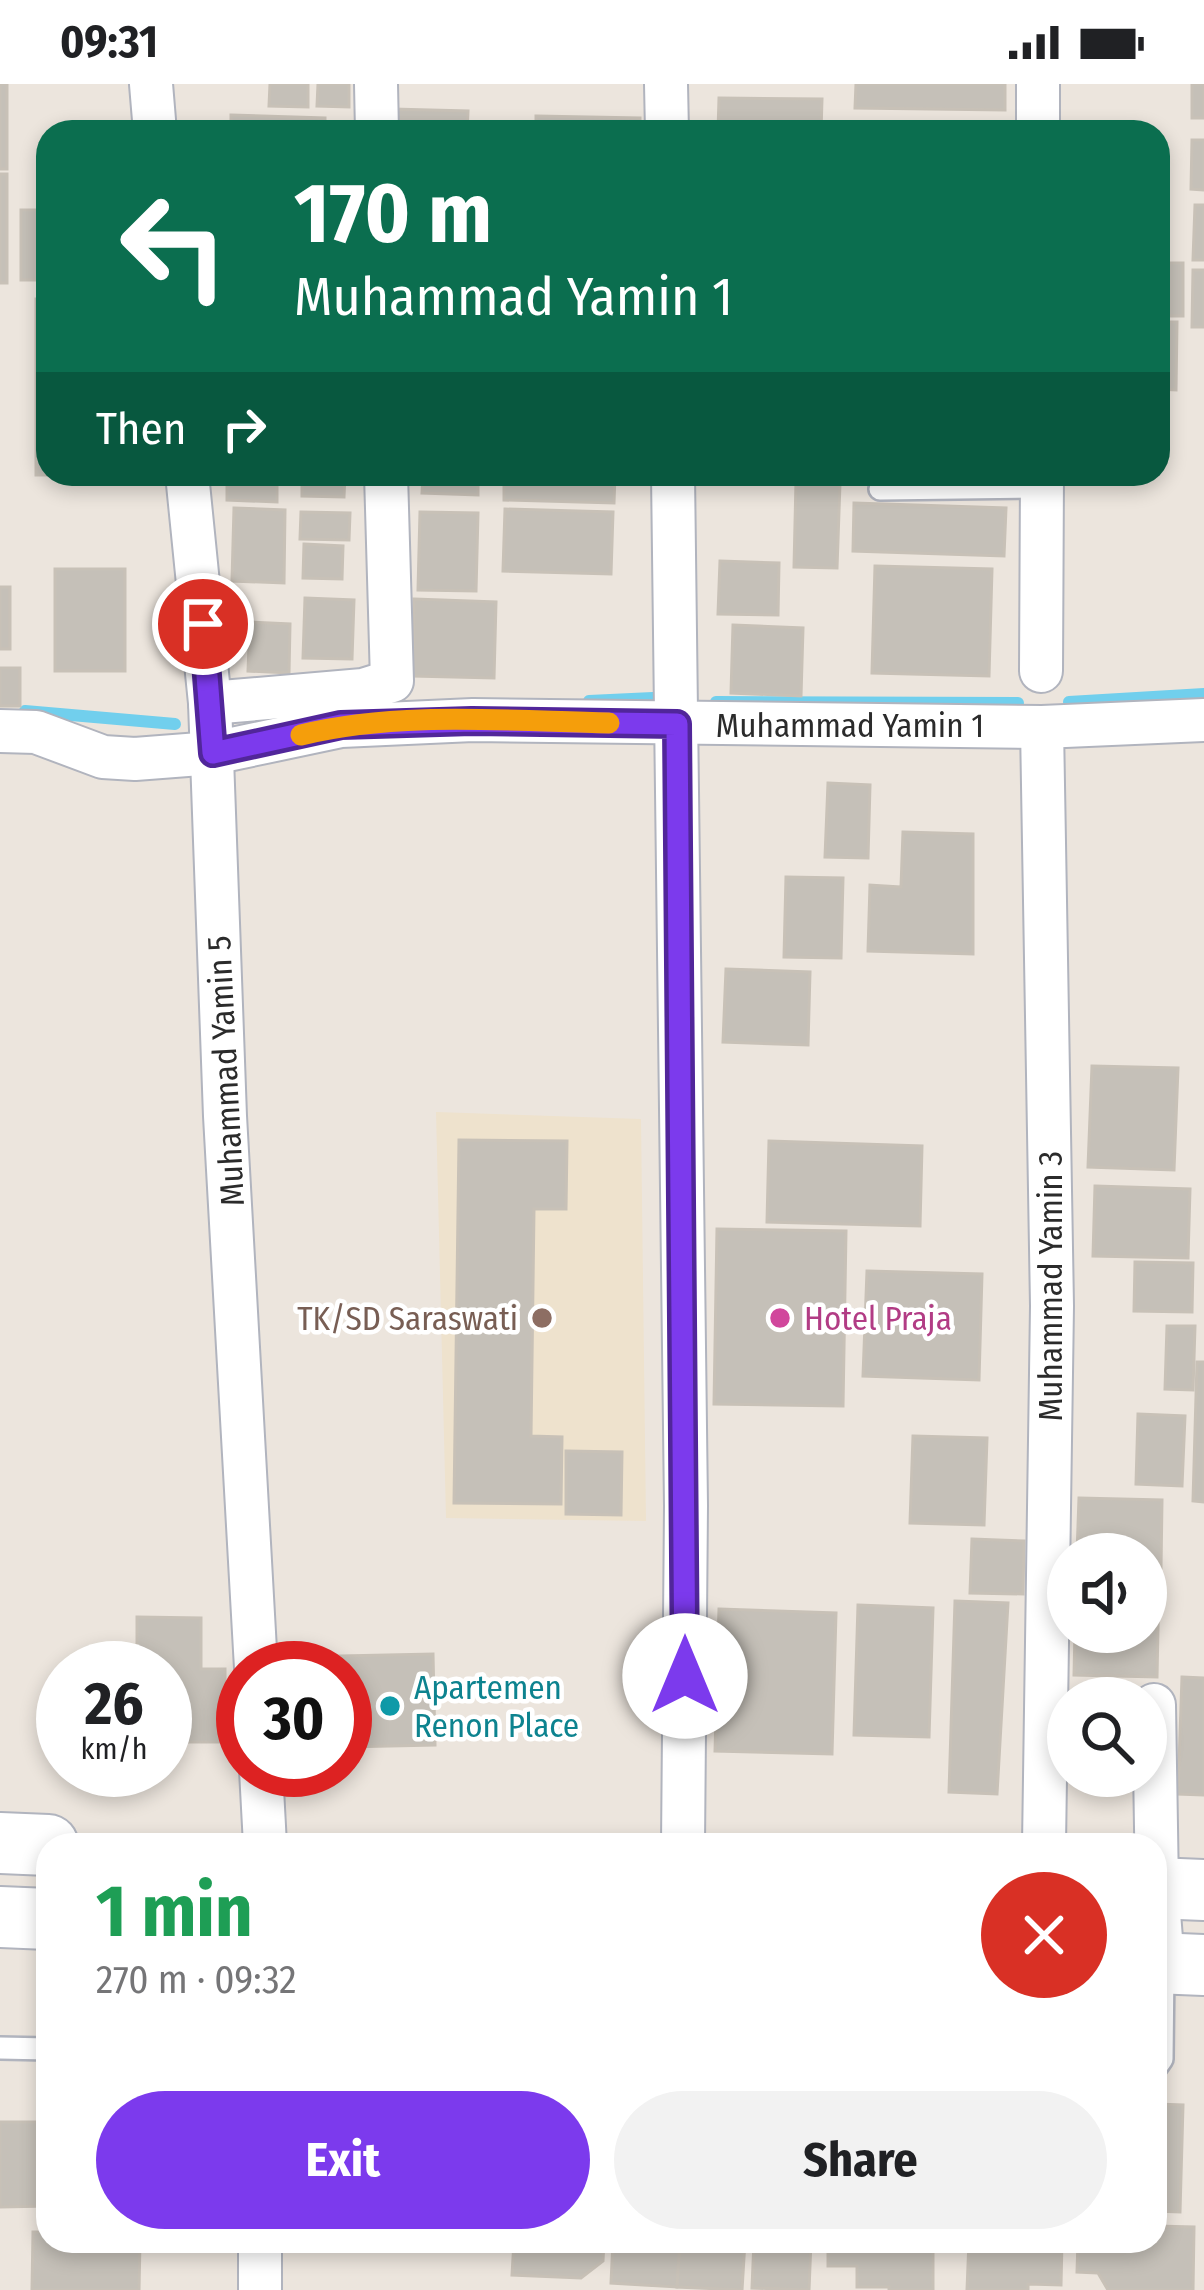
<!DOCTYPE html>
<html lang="en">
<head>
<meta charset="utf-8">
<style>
	:root { --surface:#fff; --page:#f2f2f2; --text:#202124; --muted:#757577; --accent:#7c3aed }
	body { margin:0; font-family:"Fira Sans Condensed",sans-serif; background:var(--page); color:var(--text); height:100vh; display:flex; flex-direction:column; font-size:45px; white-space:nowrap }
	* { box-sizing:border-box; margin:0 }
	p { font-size:39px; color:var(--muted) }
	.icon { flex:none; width:66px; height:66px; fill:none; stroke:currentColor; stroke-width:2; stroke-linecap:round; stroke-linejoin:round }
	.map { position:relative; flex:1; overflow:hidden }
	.panel { position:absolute; left:36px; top:1749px; width:1131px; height:420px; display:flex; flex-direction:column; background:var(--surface); border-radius:36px; box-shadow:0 6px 18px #0003 }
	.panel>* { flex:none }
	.top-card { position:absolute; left:36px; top:36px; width:1134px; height:366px; border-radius:36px; box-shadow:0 6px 18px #0003; background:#0b6e4f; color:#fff; overflow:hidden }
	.controls { position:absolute; left:1047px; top:1449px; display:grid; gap:24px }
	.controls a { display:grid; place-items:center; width:120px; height:120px; border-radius:50%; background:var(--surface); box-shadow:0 6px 18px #0003; font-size:60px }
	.speed { position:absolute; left:36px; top:1557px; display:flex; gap:24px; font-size:60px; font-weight:700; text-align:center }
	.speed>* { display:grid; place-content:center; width:156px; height:156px; border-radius:50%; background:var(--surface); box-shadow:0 6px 18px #0003; line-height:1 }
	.speed small { font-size:30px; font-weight:400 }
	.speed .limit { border:18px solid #d22; background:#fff; color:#111 }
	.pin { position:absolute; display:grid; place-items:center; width:102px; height:102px; color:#fff; margin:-51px; border:6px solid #fff; border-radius:50%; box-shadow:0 3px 12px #0007 }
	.me { position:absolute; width:132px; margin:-66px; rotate:0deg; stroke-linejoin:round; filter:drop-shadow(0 0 9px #0008) }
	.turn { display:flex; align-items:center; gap:42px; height:252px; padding:0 60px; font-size:54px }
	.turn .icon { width:156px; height:156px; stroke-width:2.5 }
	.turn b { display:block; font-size:84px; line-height:102px }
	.then { display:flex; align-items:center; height:114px; padding:0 60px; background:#0003; gap:24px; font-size:45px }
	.round { display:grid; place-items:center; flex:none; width:126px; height:126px; border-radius:63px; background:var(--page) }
	.summary { display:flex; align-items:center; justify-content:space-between; height:204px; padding:0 60px }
	h1 { font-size:72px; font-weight:700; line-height:90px; color:#1e9e55 }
	.primary-button { display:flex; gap:24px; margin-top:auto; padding:24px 60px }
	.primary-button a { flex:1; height:138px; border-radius:72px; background:var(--accent); color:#fff; font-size:48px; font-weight:700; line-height:138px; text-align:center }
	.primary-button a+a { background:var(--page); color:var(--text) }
	.status { display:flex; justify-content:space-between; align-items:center; height:84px; padding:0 60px; background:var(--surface); direction:ltr }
	.status svg { height:33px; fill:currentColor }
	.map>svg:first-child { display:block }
	.education { fill:#eee2cd }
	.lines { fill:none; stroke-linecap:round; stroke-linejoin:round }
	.stream { stroke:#71cfed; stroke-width:12 }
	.building { fill:#c5c0b8; stroke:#c8c1b7; stroke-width:3 }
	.lane-casing { stroke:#b1b4be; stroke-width:26 }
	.street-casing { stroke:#b1b4be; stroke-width:46 }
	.secondary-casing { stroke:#b1b4be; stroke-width:64 }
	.lane { stroke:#fff; stroke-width:21 }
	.street { stroke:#fff; stroke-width:42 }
	.secondary { stroke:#fff; stroke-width:60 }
	.route-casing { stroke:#51269a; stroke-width:30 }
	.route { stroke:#7c3aed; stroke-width:21 }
	.slow { stroke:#f59e0b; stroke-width:21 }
	.education-dot { fill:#8d6e63; stroke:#fff; stroke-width:4.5 }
	.hotel-dot { fill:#d1479c; stroke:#fff; stroke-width:4.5 }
	.culture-dot { fill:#0f9aa8; stroke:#fff; stroke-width:4.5 }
	.labels { text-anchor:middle; stroke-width:9; stroke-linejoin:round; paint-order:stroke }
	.street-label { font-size:33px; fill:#2b2b2b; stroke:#fff }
	.education-label { font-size:33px; fill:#785e54; stroke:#fff; text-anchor:end }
	.hotel-label { font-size:33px; fill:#b23c85; stroke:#fff; text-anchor:start }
	.culture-label { font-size:33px; fill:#0d838f; stroke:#fff; text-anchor:start }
</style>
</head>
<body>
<div class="status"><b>09:31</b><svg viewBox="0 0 49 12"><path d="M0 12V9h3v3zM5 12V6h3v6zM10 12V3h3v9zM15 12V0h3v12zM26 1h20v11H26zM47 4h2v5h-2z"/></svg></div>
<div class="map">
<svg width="1204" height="2206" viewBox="0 0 1204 2206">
	<rect width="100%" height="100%" fill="#ece5dd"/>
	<path class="education" d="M 436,1028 L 641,1035 L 646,1437 L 446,1434 Z"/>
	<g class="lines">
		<g class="stream">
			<path d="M 589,617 L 653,614"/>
			<path d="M 716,618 L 1018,619"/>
			<path d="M 1069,618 L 1204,610"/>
			<path d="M 25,627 L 175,640"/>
		</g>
	</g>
	<g class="building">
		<rect x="0" y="0" width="7" height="85"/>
		<path d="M 270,0 L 308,0 L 308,23 L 269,22 Z"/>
		<path d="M 318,0 L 349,0 L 349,23 L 317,22 Z"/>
		<path d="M 856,0 L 1005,0 L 1005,26 L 855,24 Z"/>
		<rect x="1192" y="0" width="12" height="34"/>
		<path d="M 719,14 L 822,15 L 821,48 L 718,48 Z"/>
		<path d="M 392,25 L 468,27 L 467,48 L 391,48 Z"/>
		<path d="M 231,31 L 325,34 L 325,48 L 231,48 Z"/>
		<path d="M 536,32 L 640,34 L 640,48 L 536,48 Z"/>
		<path d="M 1192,56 L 1204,56 L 1204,106 L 1191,105 Z"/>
		<rect x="0" y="90" width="7" height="109"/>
		<path d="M 1195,121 L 1204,121 L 1204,176 L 1193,176 Z"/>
		<rect x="21" y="126" width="27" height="70"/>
		<rect x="1158" y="179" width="25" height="53"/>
		<path d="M 1193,186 L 1204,186 L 1204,243 L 1192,243 Z"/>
		<path d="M 36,215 L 48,215 L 48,390 L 127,391 L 36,391 Z"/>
		<path d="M 1158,238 L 1177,238 L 1176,306 L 1158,305 Z"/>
		<path d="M 227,390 L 277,390 L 277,418 L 227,416 Z"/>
		<path d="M 302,390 L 345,390 L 344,413 L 302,412 Z"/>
		<path d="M 423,390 L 478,390 L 478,411 L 422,409 Z"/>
		<path d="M 504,390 L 615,390 L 614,419 L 504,416 Z"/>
		<path d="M 796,397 L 840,399 L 837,484 L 794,483 Z"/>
		<path d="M 854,419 L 1006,424 L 1004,472 L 853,467 Z"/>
		<path d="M 234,424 L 285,426 L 284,499 L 232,497 Z"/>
		<path d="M 505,425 L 613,428 L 611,490 L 503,487 Z"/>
		<path d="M 301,428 L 350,429 L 349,456 L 300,455 Z"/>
		<path d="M 420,428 L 478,429 L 476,507 L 418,506 Z"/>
		<path d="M 304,460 L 343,462 L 342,495 L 303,494 Z"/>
		<path d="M 720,477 L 779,479 L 778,531 L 718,530 Z"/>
		<path d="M 875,482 L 992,485 L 989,592 L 872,589 Z"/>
		<rect x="55" y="485" width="70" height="102"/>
		<rect x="0" y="503" width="10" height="62"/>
		<path d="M 305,514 L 354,516 L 352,575 L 303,574 Z"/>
		<path d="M 414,515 L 496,518 L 494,594 L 413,592 Z"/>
		<path d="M 250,538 L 290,540 L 289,589 L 248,587 Z"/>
		<path d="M 733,541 L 803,544 L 801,612 L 731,609 Z"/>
		<rect x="0" y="584" width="20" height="38"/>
		<path d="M 828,699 L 870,701 L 868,774 L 825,773 Z"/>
		<path d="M 903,748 L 973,750 L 973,870 L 868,867 L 870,801 L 901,803 Z"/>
		<path d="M 786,793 L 843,794 L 841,874 L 784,873 Z"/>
		<path d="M 726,885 L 810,888 L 808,961 L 723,958 Z"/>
		<path d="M 1092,982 L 1178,984 L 1174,1086 L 1088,1083 Z"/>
		<path d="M 459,1056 L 567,1057 L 566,1125 L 534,1125 L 531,1352 L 562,1353 L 561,1420 L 454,1419 Z"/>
		<path d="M 769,1057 L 922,1062 L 920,1142 L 767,1138 Z"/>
		<path d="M 1095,1102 L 1190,1105 L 1188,1174 L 1093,1172 Z"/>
		<path d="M 717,1145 L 846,1147 L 843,1322 L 714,1320 Z"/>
		<path d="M 1135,1178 L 1193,1179 L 1192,1228 L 1134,1227 Z"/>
		<path d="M 867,1187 L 982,1190 L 979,1296 L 863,1292 Z"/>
		<path d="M 1167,1242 L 1195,1242 L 1193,1306 L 1165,1305 Z"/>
		<path d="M 1197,1278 L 1204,1278 L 1204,1418 L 1193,1417 Z"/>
		<path d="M 1138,1330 L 1185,1332 L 1182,1402 L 1136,1400 Z"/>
		<path d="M 913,1352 L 987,1354 L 984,1441 L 910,1439 Z"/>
		<path d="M 566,1367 L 622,1368 L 621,1431 L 566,1430 Z"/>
		<path d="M 1079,1414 L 1162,1416 L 1161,1484 L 1146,1484 L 1146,1470 L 1077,1470 Z"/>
		<path d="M 972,1455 L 1024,1457 L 1023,1510 L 970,1509 Z"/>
		<path d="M 1146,1495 L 1159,1495 L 1157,1593 L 1074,1591 L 1075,1548 L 1146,1548 Z"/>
		<path d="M 955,1517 L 1008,1519 L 997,1710 L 949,1708 Z"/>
		<path d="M 858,1521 L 933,1524 L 929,1653 L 854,1651 Z"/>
		<path d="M 719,1525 L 836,1529 L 832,1670 L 715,1667 Z"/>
		<path d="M 137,1533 L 201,1534 L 201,1585 L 225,1585 L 225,1658 L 165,1658 L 165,1584 L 137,1584 Z"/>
		<path d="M 433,1570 L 435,1661 L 345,1663 L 345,1584 L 295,1584 L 294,1573 Z"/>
		<path d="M 1182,1593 L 1204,1594 L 1204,1711 L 1178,1710 Z"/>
		<path d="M 1155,2020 L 1183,2021 L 1180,2128 L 1155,2127 Z"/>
		<path d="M 0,2038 L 48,2038 L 48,2122 L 0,2123 Z"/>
		<path d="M 1155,2142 L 1194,2143 L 1193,2206 L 1108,2206 L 1098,2189 L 1077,2188 L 1078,2157 L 1155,2157 Z"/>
		<path d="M 33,2148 L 48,2148 L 48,2157 L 140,2157 L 139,2206 L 32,2206 Z"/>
		<path d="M 514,2157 L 604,2157 L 603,2177 L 581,2194 L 512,2191 Z"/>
		<path d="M 613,2157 L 680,2157 L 677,2203 L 611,2199 Z"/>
		<path d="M 680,2157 L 745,2157 L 742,2206 L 677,2203 Z"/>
		<path d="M 754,2157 L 811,2157 L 809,2206 L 752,2204 Z"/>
		<path d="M 828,2157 L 953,2157 L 953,2159 L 933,2159 L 933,2206 L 889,2206 L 889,2203 L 857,2203 L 857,2182 L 828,2182 Z"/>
		<path d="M 969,2157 L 1062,2157 L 1061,2201 L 1028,2200 L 1028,2206 L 967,2206 Z"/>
	</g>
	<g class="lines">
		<g class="lane-casing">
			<g id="lane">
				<path d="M 880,405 L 1042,403"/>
				<path d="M 0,1964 L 48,1965"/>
				<path d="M 1155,1985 L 1162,1975 L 1163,1881"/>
			</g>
		</g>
		<g class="street-casing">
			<g id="street">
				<path d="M 151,0 L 155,48"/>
				<path d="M 376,0 L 377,48"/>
				<path d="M 666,0 L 667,48"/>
				<path d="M 1038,0 L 1038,48"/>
				<path d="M 187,390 L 210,619 L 225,1032 L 256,1584"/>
				<path d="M 673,390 L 686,1422 L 683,1761"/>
				<path d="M 1041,587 L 1042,390"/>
				<path d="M 210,619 L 363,606 L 392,597 L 386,390"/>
				<path d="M 1042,643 L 1052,1222 L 1044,1761"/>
				<path d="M 0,647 L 36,648 L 103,673 L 135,675 L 213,669 L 341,642 L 473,636 L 1042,643 L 1204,636"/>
				<path d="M 1154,1621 L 1157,1804 L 1163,1880"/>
				<path d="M 261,1686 L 265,1761"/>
				<path d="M 260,2206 L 260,2157"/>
			</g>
		</g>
		<g class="secondary-casing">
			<g id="secondary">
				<path d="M 0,1759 L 48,1761"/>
				<path d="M 1155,1804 L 1204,1806"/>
				<path d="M 0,1833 L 48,1835"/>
				<path d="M 1155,1879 L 1204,1881"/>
			</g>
		</g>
		<use href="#lane" class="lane"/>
		<use href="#street" class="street"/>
		<use href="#secondary" class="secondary"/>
	</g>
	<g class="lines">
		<g class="route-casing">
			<path id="route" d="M 203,540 L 213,669 L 341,641 L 472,637 L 677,640 L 685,1592"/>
		</g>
		<use href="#route" class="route"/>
		<path class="slow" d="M 301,651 C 399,627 508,637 609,639"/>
	</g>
	<circle class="education-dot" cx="542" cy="1234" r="12"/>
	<circle class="hotel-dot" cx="780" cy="1234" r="12"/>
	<circle class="culture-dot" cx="390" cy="1622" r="12"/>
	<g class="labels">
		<g class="street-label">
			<text x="850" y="653">Muhammad Yamin 1</text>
			<text transform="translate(225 987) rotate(-93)" y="12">Muhammad Yamin 5</text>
			<text transform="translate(1050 1202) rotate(-90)" y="12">Muhammad Yamin 3</text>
		</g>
		<g class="education-label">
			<text x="518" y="1246">TK/SD Saraswati</text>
		</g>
		<g class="hotel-label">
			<text x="804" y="1246">Hotel Praja</text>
		</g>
		<g class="culture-label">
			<text x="414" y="1615">Apartemen<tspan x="414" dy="38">Renon Place</tspan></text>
		</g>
	</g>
</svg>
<div class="controls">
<a><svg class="icon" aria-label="sound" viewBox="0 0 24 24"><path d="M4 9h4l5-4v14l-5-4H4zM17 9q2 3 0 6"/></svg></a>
<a><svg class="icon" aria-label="search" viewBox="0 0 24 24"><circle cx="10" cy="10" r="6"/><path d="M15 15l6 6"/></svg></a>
</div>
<div class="speed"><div>26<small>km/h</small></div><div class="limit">30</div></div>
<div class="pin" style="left:203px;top:540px;background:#d93025"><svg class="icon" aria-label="arrive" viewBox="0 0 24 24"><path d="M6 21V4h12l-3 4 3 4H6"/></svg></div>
<svg class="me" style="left:685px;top:1592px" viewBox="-20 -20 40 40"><circle r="19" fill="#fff"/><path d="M0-13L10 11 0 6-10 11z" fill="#7c3aed"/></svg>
<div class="top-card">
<div class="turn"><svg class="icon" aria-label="left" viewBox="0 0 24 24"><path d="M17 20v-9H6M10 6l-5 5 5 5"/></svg><div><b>170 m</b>Muhammad Yamin 1</div></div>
<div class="then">Then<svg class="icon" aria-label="right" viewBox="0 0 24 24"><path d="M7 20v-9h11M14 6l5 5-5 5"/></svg></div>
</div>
<section class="panel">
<div class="summary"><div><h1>1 min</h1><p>270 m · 09:32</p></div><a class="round" style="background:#d93025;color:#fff"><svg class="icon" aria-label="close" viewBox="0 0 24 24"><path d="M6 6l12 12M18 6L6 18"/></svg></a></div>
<div class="primary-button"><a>Exit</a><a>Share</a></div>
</section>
</div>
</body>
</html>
